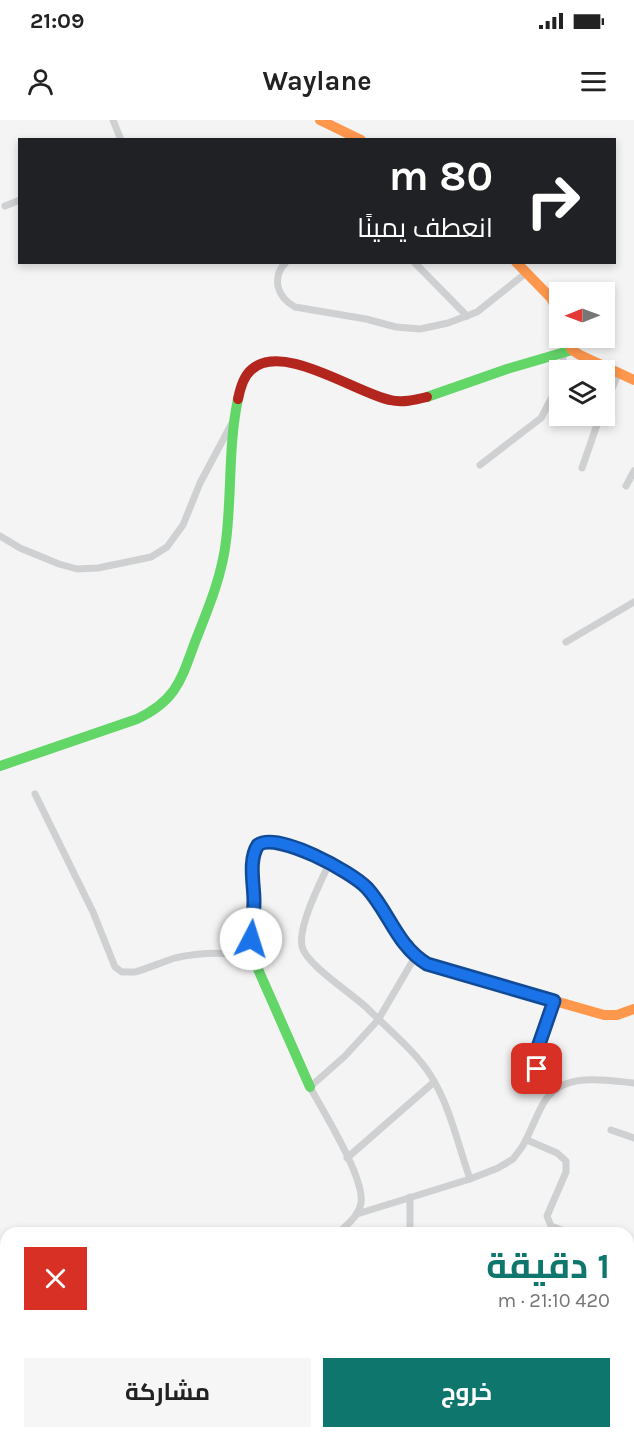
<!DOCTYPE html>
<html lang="ar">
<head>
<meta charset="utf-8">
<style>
	:root { --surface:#fff; --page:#f6f6f6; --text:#222; --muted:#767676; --accent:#0f766e }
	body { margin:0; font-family:Karla,Cairo,sans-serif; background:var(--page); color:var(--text); direction:rtl; height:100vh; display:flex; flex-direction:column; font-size:22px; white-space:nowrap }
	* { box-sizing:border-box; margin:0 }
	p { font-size:20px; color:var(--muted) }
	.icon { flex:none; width:33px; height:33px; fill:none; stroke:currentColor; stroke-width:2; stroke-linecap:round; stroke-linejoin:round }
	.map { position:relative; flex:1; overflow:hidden; direction:ltr }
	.panel { position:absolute; left:0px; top:1107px; width:634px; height:212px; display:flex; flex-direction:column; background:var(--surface); border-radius:18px 18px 0 0; box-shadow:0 3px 9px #0003; direction:rtl }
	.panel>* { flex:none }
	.hud { position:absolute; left:18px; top:18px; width:598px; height:126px; border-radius:0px; box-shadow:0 3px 9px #0003; direction:rtl; background:#202124; color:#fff; overflow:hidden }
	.needle { width:39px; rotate:269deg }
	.fabs { position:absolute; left:549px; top:162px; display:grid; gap:12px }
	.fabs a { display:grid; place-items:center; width:66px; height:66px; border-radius:0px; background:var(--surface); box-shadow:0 3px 9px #0003; font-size:30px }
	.pin { position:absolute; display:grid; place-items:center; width:51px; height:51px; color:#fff; margin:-26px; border-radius:12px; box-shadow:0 3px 9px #0006 }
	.me { position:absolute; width:66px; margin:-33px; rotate:5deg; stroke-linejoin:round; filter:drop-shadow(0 0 4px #0008) }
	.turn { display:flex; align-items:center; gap:21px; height:126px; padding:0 24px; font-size:27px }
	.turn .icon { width:78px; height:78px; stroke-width:2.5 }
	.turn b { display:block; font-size:42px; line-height:51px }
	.round { display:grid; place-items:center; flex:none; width:63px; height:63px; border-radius:0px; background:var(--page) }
	.overview { display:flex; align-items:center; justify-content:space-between; height:102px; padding:0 24px }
	h1 { font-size:36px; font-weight:700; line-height:45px; color:var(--accent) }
	.primary-button { display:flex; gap:12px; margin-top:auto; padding:12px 24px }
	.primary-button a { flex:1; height:69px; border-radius:0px; background:var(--accent); color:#fff; font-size:24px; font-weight:700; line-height:69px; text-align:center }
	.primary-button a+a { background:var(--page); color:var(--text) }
	.status { display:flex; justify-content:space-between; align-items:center; height:42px; padding:0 30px; background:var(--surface); direction:ltr }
	.status svg { height:16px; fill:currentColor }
	header { display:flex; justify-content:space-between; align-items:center; height:78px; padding:0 24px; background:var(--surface); font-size:27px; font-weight:700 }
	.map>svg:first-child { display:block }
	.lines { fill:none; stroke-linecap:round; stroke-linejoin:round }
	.street { stroke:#ced0d2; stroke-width:7 }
	.fast { stroke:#63d668; stroke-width:10 }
	.slow { stroke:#ff974d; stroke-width:10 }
	.jam { stroke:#b3261e; stroke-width:10 }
	.route-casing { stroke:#114b97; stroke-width:15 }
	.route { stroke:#1a73e8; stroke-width:10 }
</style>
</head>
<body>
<div class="status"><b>21:09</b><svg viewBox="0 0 49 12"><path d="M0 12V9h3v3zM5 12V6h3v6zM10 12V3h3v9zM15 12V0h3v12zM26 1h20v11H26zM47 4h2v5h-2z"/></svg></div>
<header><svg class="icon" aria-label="menu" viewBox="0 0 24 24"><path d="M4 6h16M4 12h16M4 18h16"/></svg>Waylane<svg class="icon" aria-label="person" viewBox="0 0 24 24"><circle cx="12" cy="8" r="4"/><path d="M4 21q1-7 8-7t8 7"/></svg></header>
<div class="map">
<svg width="634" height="1318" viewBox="0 0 634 1318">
	<rect width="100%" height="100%" fill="#f4f4f4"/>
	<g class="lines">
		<g class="street">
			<path d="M 113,0 L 121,20"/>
			<path d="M 5,86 L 20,80"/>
			<path d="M 286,142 C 271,158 277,177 295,187 L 366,199 L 396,207 L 420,209 L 448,203 L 477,192 L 526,153"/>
			<path d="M 414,142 L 467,196"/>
			<path d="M 563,250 L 563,232"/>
			<path d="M 604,287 L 619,252"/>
			<path d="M 480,345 L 541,298 L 560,262"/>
			<path d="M 582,348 L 600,296"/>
			<path d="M 626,366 L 634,351"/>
			<path d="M 0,416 L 20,428 L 59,444 L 77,449 L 98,448 L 151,437 L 167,427 L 183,405 L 200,363 L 232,303"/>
			<path d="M 566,522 L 634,482"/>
			<path d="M 35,674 L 93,792 L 115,847 L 122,852 L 135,852 C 149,848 162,842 175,838 C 200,832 225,832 251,836"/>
			<path d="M 329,744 C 320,763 298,806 302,826 C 305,844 353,874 368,889 C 388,909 416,932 431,956 C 450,986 458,1025 470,1059"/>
			<path d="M 554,881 L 536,934 C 535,952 541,960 557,969"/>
			<path d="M 611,1010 L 634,1018"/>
			<path d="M 527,1020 L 557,1033 L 566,1041 L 566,1052 L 547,1096 L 551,1106 L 570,1113"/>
			<path d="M 347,1038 L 434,962"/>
			<path d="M 357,1094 L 470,1059 L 498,1048 L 513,1039 L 522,1027 C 530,1014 535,998 543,984 C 561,951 603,960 634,963"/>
			<path d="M 339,1113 C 347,1104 359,1096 361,1083 C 365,1058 323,991 310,967 L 345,936 L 378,900 L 415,837"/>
			<path d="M 408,1113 L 410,1107 L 410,1077"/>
			<path d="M 628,1133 L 634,1136"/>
			<path d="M 628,1201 L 634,1207"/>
			<path d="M 628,1247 L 634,1238"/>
			<path d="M 316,1312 L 319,1318"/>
			<path d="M 396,1312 L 403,1318"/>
			<path d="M 462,1316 L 468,1318"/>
			<path d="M 597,1318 L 600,1312"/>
		</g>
		<g class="fast">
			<path d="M 427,277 L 507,249 L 572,230"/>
			<path d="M 0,646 L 137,599 C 176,581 181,560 195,522 C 208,489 222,456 226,421 C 232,374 228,326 238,279"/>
			<path d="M 310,967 L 250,831 L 254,785 L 254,735 L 262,722 C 280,720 295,728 311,735 C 331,744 352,752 367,768 C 388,790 402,837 433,846"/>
		</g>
		<g class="slow">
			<path d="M 320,0 L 361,20"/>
			<path d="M 516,142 L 551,178 L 560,196"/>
			<path d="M 566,218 L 572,230 L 580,235 L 634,260"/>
			<path d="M 433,846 L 604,895 L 617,895 L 634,889"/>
		</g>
		<path class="jam" d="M 238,279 C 240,269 243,257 251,250 C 282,221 356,273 390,280 C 402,283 415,280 427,277"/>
	</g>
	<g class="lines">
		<g class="route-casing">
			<path id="route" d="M 251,819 C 252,806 254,794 254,781 C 254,764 248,740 258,725 C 277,711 352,752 367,768 C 389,792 397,826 427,844 L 554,881 L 536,933 L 537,949"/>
		</g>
		<use href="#route" class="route"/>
	</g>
</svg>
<div class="fabs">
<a><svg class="needle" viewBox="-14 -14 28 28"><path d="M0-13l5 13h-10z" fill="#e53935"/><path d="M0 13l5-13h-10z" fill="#767676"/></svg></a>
<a><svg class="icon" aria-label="layers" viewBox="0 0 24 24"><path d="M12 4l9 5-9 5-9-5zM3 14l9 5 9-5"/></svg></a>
</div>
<div class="pin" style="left:537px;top:949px;background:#d93025"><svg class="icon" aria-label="arrive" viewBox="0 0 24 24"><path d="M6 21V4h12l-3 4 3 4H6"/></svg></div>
<svg class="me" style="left:251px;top:819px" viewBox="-20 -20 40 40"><circle r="19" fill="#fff"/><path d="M0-13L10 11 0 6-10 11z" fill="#1a73e8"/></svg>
<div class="hud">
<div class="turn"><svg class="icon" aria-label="right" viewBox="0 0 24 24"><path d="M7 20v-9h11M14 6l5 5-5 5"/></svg><div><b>80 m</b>انعطف يمينًا</div></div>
</div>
<section class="panel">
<div class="overview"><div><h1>1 دقيقة</h1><p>420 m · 21:10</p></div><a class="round" style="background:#d93025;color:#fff"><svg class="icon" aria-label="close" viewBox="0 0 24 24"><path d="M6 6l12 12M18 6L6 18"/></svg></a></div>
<div class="primary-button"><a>خروج</a><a>مشاركة</a></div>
</section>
</div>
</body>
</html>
